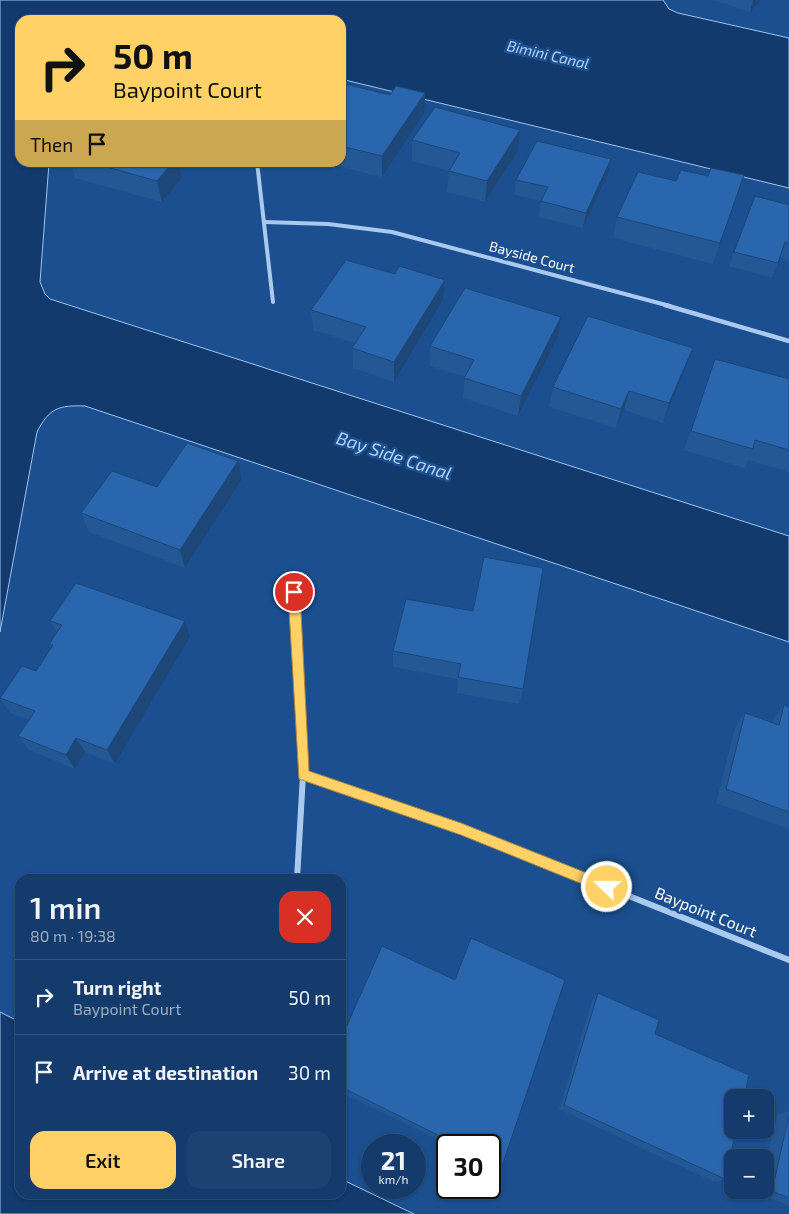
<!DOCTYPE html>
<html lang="en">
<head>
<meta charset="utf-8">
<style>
	:root { --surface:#143b6b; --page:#1d4271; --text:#f1f3f6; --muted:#9dadc1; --line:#33557e; --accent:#ffd166 }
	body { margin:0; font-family:"Exo 2",sans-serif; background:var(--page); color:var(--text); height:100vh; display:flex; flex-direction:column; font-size:19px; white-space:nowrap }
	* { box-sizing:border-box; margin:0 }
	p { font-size:16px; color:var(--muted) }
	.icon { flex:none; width:28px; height:28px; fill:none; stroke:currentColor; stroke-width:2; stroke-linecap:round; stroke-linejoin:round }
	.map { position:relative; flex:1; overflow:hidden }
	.drawer { position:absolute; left:15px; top:874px; width:331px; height:325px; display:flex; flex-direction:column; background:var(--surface); border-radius:15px; box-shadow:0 1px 4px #0004,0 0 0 1px var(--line) }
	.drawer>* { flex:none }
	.guide { position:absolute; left:15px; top:15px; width:331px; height:152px; border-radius:15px; box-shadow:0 1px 4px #0004,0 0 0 1px var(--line); background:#ffd166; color:#111; overflow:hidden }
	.buttons { position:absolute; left:724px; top:1089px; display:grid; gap:10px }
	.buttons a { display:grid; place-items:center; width:50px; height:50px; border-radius:10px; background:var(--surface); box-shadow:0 1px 4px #0004,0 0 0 1px var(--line); font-size:25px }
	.speed { position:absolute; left:361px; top:1134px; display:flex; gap:10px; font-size:25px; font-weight:700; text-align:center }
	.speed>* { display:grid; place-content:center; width:65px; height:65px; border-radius:50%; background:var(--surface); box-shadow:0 1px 4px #0004,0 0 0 1px var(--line); line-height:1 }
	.speed small { font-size:12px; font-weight:400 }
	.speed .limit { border:2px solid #111; border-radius:8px; background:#fff; color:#111 }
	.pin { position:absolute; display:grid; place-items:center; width:42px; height:42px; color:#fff; margin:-21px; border:2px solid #fff; border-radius:50%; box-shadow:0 1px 5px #0007 }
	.me { position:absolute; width:55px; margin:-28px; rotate:292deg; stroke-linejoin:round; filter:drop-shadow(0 0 4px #0008) }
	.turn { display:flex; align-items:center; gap:18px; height:105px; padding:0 15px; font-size:22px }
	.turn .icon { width:65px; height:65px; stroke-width:2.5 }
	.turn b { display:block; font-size:35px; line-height:42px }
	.then { display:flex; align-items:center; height:48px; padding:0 15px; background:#0003; gap:10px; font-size:19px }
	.round { display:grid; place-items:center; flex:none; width:52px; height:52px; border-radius:15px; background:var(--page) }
	.overview { display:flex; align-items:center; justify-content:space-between; height:85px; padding:0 15px }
	h1 { font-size:30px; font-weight:600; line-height:38px }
	.cta { display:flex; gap:10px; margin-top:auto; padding:10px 15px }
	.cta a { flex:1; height:58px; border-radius:15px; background:var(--accent); color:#111; font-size:20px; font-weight:600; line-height:58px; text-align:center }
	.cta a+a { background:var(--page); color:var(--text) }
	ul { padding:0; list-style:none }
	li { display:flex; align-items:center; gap:15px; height:75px; padding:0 15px; border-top:1px solid var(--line) }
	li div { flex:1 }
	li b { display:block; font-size:19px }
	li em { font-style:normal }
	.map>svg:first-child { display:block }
	.water { fill:#123a6d; stroke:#9cc4f0 }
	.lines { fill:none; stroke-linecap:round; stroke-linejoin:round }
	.street-far2 { stroke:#a9c9ee; stroke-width:4 }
	.street-far1 { stroke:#a9c9ee; stroke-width:4.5 }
	.street { stroke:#a9c9ee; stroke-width:6 }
	.wall { fill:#245895 }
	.shaded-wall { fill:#1d4779 }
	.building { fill:#2a66ad; stroke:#1d4779 }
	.route { fill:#ffd166; stroke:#a68842 }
	.labels { text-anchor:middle; stroke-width:5; stroke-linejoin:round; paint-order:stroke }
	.far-street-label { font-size:14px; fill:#fff; stroke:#1b4f8f }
	.far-water-label { font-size:15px; font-style:italic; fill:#b5d3f5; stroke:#1b4f8f }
	.street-label { font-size:16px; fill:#fff; stroke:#1b4f8f }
	.water-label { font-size:18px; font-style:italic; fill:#b5d3f5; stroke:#1b4f8f }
</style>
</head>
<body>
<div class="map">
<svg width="789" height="1214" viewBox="0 0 789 1214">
	<rect width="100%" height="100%" fill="#1b4f8f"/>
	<g class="water">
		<path d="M 0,0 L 663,0 L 669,9 L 678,13 L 789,38 L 789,188 L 341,79 L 341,20 L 20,20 L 20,162 L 49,163 L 40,282 L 45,294 L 50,299 L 789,536 L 789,642 L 85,406 C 59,405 49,408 37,432 L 0,632 Z"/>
		<path d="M 0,1012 L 20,1022 L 20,1194 L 341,1194 L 341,1179 L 414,1214 L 0,1214 Z"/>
	</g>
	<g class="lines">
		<g class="street-far2">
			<path d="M 257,162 L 273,302"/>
			<path d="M 264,222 L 328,224 L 392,232 L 670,306"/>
		</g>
		<g class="street-far1">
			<path d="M 665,305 L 789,341"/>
			<path d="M 294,592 L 299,702"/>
		</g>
		<g class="street">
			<path d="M 303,775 L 461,829 L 789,960"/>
			<path d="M 297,879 L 303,775 L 299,701"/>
		</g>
	</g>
	<g class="wall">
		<path d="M 714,0 L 761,0 L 750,12 Z"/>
		<path d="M 341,83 L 390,95 L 425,93 L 424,114 L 382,177 L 334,165 L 333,162 L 341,162 Z"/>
		<path d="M 520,130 L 518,151 L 485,202 L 447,192 L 449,171 L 412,161 L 412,140 Z"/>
		<path d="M 611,159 L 608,174 L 583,228 L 539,217 L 541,201 L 515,195 L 516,180 Z"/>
		<path d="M 71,162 L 178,162 L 182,178 L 162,202 L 75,178 Z"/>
		<path d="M 737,196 L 713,264 L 613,238 L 617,217 Z"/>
		<path d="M 789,205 L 789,260 L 780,257 L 772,278 L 729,266 L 734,252 Z"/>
		<path d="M 395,274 L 445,280 L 443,300 L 394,382 L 353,368 L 352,348 L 355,343 L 313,330 L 311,310 Z"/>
		<path d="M 561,317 L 558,337 L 518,416 L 463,398 L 465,377 L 430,366 L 430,346 Z"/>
		<path d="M 693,348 L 686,367 L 663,423 L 624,410 L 616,428 L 549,407 L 553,387 Z"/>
		<path d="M 715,359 L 789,379 L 789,472 L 748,460 L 745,468 L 684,450 Z"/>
		<path d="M 238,461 L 242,479 L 185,568 L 89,532 L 81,513 L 157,487 Z"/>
		<path d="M 406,599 L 523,689 L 519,704 L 457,693 L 458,679 L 393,667 L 393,651 Z"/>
		<path d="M 50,621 L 185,621 L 190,637 L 115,764 L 85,752 L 75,769 L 29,750 L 18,736 L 29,720 L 11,713 L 0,699 L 36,671 L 51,648 L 49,644 L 57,632 Z"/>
		<path d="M 784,705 L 789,707 L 789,829 L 716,803 L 735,728 L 745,713 L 773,722 L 773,720 Z"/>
		<path d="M 471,938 L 565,980 L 502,1166 L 498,1169 L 490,1165 L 490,1145 L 449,1145 L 341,1092 L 341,1039 L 382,946 L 455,980 Z"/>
		<path d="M 598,993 L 655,1034 L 725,1179 L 714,1182 L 559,1109 L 592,1001 Z"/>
		<path d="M 789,1111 L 789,1206 L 759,1193 L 759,1190 L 765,1190 L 765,1166 L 777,1115 Z"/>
	</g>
	<g class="shaded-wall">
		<path d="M 753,0 L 761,0 L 750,12 Z"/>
		<path d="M 425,93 L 424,114 L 382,177 L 382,156 Z"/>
		<path d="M 520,130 L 518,151 L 485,202 L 487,181 Z"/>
		<path d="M 611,159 L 608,174 L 583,228 L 586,213 Z"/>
		<path d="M 165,162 L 178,162 L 182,178 L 162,202 L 157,181 Z"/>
		<path d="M 744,175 L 737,196 L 713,264 L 720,243 Z"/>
		<path d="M 445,280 L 443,300 L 394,382 L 394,362 Z"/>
		<path d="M 561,317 L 558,337 L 518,416 L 521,396 Z"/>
		<path d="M 693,348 L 686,367 L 663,423 L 669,403 Z"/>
		<path d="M 629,391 L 624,410 L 616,428 L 621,409 Z"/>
		<path d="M 238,461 L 242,479 L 185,568 L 180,550 Z"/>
		<path d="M 185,621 L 190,637 L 115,764 L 107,750 Z"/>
		<path d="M 76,738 L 85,752 L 75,769 L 66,755 Z"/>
	</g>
	<g class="building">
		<path d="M 341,83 L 390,95 L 396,86 L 425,93 L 382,156 L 341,146 Z"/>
		<path d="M 435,107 L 520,130 L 487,181 L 449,171 L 460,153 L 412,140 Z"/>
		<path d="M 537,141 L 611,159 L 586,213 L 541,201 L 548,187 L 516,180 Z"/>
		<path d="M 89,162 L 173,162 L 157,181 Z"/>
		<path d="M 711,168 L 744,175 L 720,243 L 617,217 L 638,172 L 676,181 L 681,170 L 708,176 Z"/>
		<path d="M 755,196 L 789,205 L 789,243 L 785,242 L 778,263 L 734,252 Z"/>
		<path d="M 346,260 L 395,274 L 399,266 L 445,280 L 394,362 L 352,348 L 366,327 L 311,310 Z"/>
		<path d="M 465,288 L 561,317 L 521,396 L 464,378 L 474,360 L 430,346 Z"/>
		<path d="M 588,316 L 693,348 L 669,403 L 629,391 L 621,409 L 553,387 Z"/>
		<path d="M 715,359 L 789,379 L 789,450 L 755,440 L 753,449 L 691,431 Z"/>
		<path d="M 187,443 L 238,461 L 180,550 L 81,513 L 112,471 L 157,487 Z"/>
		<path d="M 484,557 L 543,568 L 523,689 L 458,677 L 461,664 L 393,651 L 406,599 L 473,611 Z"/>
		<path d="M 76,583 L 185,621 L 107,750 L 76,738 L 66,755 L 18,736 L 35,711 L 0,698 L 22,666 L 36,671 L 53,645 L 49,644 L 62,625 L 50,621 Z"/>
		<path d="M 784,705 L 789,707 L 789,812 L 726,789 L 745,713 L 779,725 Z"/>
		<path d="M 471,938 L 565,980 L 502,1166 L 490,1161 L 490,1145 L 458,1145 L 341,1087 L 341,1039 L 382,946 L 455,980 Z"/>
		<path d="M 598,993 L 659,1020 L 655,1034 L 749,1075 L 744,1098 L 732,1098 L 732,1130 L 736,1130 L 725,1179 L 564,1105 Z"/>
		<path d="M 789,1115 L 789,1198 L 772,1191 Z"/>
	</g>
	<path class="route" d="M 294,587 L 300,592 L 309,771 L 461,823 L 607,881 L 611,882 L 613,887 L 611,892 L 607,894 L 461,835 L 299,779 L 288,592 Z"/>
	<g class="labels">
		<g class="far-street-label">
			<text transform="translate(532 257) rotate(15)" y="5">Bayside Court</text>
		</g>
		<g class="far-water-label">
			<text transform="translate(548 55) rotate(13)" y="5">Bimini Canal</text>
		</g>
		<g class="street-label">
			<text transform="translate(706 912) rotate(22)" y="6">Baypoint Court</text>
		</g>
		<g class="water-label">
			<text transform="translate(394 456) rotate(18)" y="6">Bay Side Canal</text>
		</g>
	</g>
</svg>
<div class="buttons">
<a>+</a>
<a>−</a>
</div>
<div class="speed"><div>21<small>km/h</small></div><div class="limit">30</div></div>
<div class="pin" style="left:294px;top:592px;background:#d93025"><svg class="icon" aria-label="arrive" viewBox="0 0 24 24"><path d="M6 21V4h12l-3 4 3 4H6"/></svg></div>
<svg class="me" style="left:607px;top:887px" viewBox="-20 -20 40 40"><circle r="17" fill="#ffd166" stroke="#fff" stroke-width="3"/><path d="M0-11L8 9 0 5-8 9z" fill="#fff"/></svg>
<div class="guide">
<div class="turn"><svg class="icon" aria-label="right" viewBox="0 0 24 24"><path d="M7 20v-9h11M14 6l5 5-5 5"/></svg><div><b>50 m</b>Baypoint Court</div></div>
<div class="then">Then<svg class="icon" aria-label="arrive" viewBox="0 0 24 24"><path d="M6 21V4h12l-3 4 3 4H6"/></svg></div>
</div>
<section class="drawer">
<div class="overview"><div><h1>1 min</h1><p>80 m · 19:38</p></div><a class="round" style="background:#d93025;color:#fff"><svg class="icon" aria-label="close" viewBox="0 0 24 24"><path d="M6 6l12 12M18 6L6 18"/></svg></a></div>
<ul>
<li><svg class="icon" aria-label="right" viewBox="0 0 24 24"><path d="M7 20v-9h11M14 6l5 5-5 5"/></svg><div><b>Turn right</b><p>Baypoint Court</p></div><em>50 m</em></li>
<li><svg class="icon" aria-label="arrive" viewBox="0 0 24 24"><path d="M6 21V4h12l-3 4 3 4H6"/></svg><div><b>Arrive at destination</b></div><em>30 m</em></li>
</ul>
<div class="cta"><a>Exit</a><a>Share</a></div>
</section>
</div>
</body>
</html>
